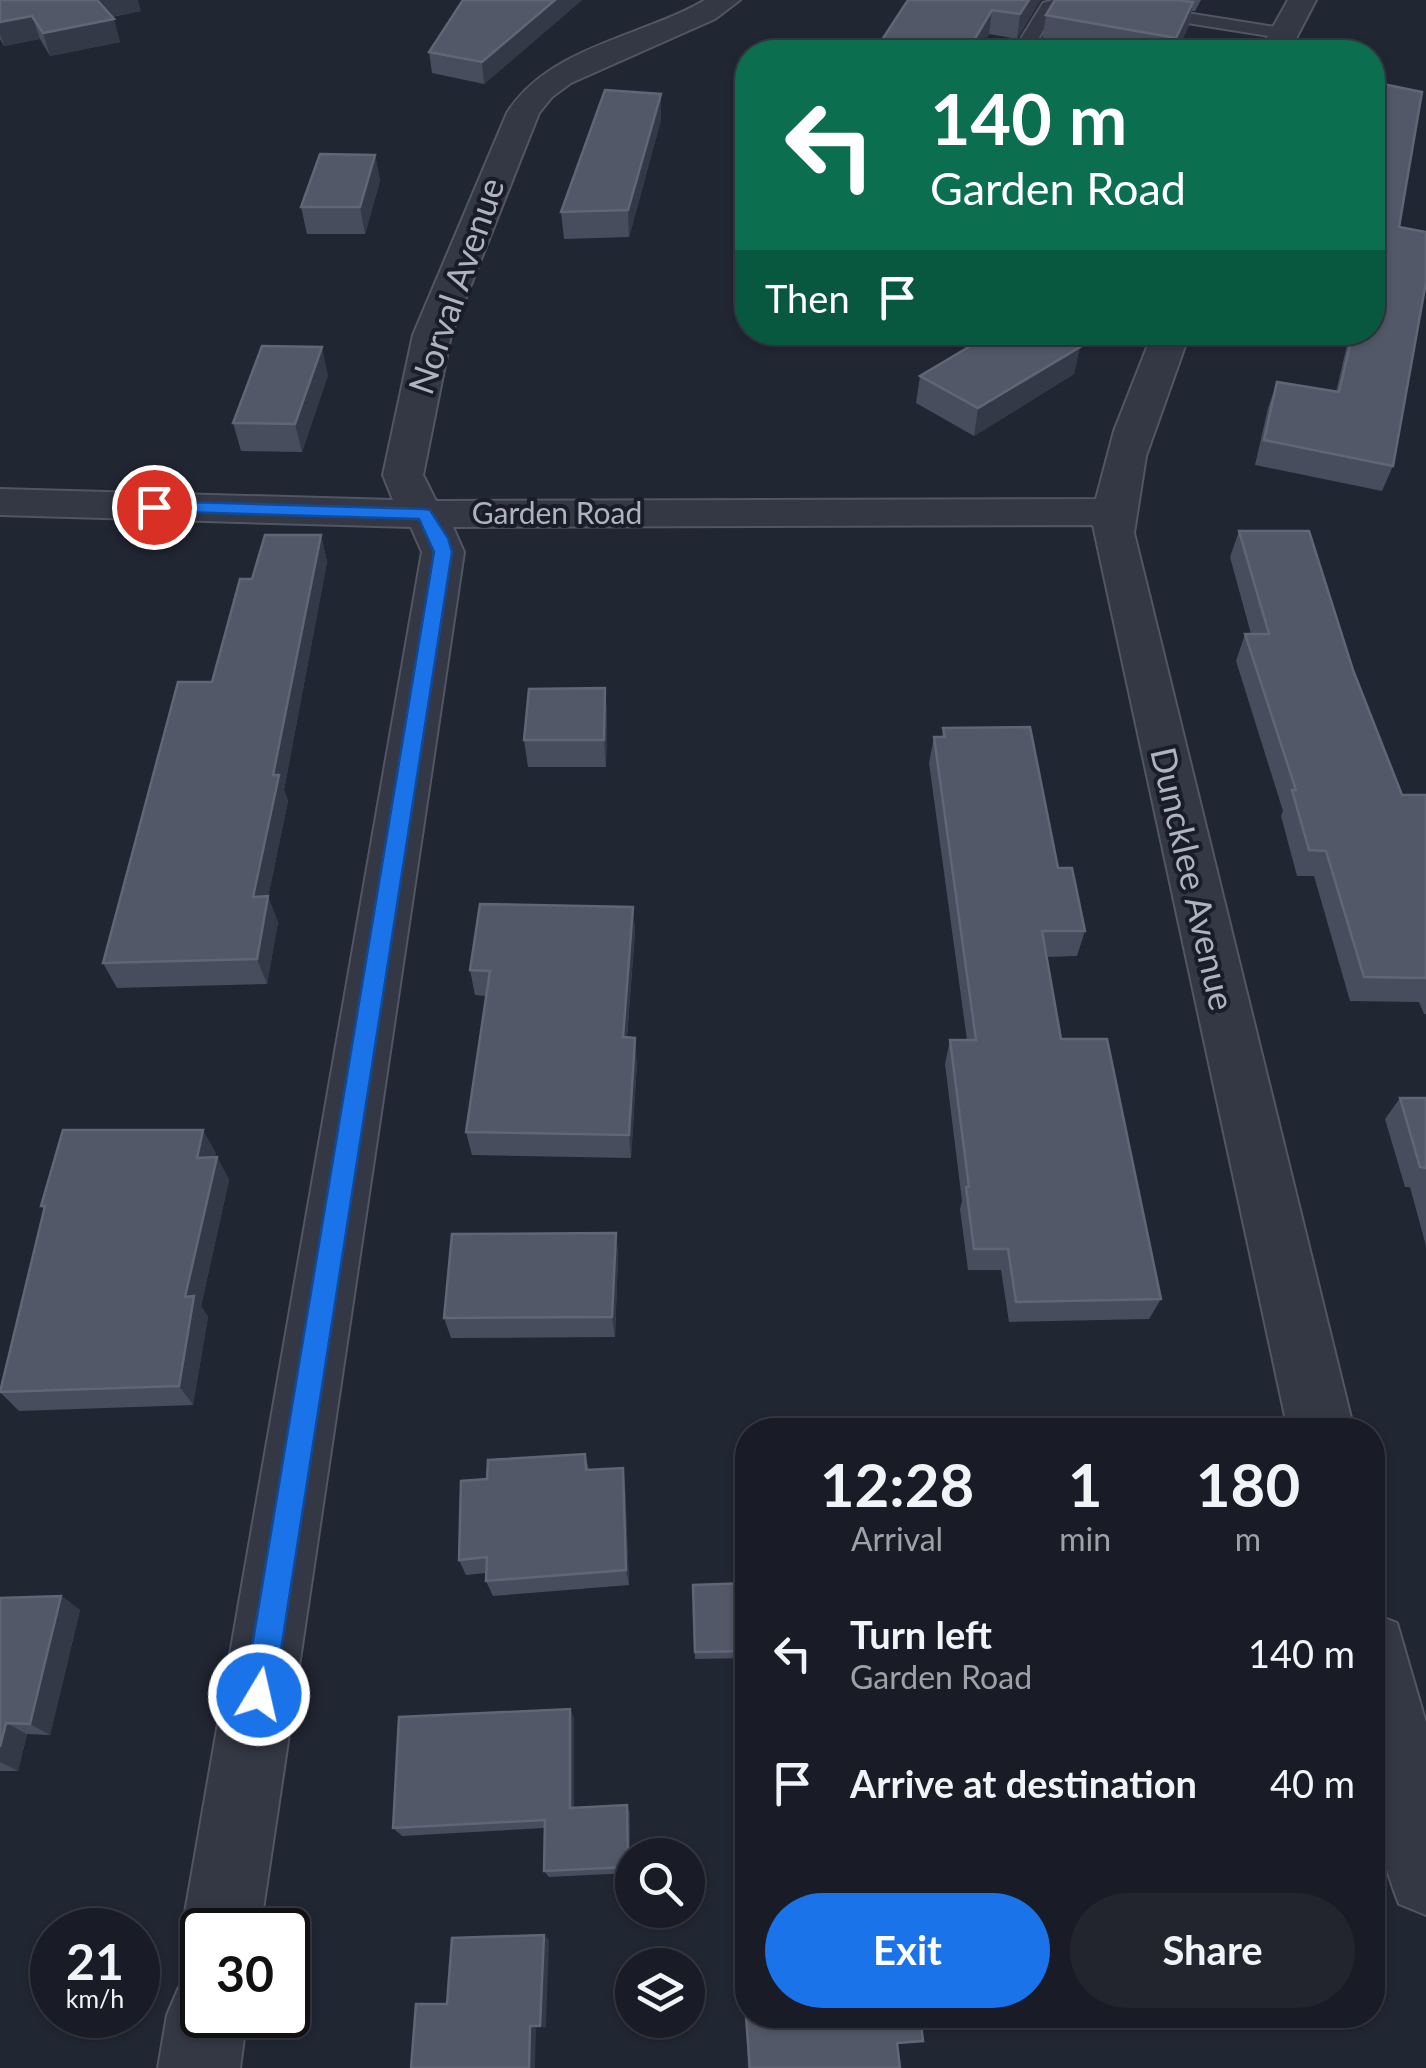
<!DOCTYPE html>
<html lang="en">
<head>
<meta charset="utf-8">
<style>
	:root { --surface:#191c26; --page:#22252e; --text:#f1f3f6; --muted:#9fa1a7; --line:#373a43; --accent:#1a73e8 }
	body { margin:0; font-family:Lato,sans-serif; background:var(--page); color:var(--text); height:100vh; display:flex; flex-direction:column; font-size:38px; white-space:nowrap }
	* { box-sizing:border-box; margin:0 }
	p { font-size:32px; color:var(--muted) }
	.icon { flex:none; width:55px; height:55px; fill:none; stroke:currentColor; stroke-width:2; stroke-linecap:round; stroke-linejoin:round }
	.map { position:relative; flex:1; overflow:hidden }
	.panel { position:absolute; left:735px; top:1418px; width:650px; height:610px; display:flex; flex-direction:column; background:var(--surface); border-radius:40px; box-shadow:0 2px 8px #0004,0 0 0 2px var(--line) }
	.panel>* { flex:none }
	.top-card { position:absolute; left:735px; top:40px; width:650px; height:305px; border-radius:40px; box-shadow:0 2px 8px #0004,0 0 0 2px var(--line); background:#0b6e4f; color:#fff; overflow:hidden }
	.controls { position:absolute; left:615px; top:1838px; display:grid; gap:20px }
	.controls a { display:grid; place-items:center; width:90px; height:90px; border-radius:50%; background:var(--surface); box-shadow:0 2px 8px #0004,0 0 0 2px var(--line); font-size:50px }
	.speed { position:absolute; left:30px; top:1908px; display:flex; gap:20px; font-size:50px; font-weight:700; text-align:center }
	.speed>* { display:grid; place-content:center; width:130px; height:130px; border-radius:50%; background:var(--surface); box-shadow:0 2px 8px #0004,0 0 0 2px var(--line); line-height:1 }
	.speed small { font-size:25px; font-weight:400 }
	.speed .limit { border:5px solid #111; border-radius:15px; background:#fff; color:#111 }
	.pin { position:absolute; display:grid; place-items:center; width:85px; height:85px; color:#fff; margin:-42px; border:5px solid #fff; border-radius:50%; box-shadow:0 2px 10px #0007 }
	.me { position:absolute; width:110px; margin:-55px; rotate:9deg; stroke-linejoin:round; filter:drop-shadow(0 0 8px #0008) }
	.turn { display:flex; align-items:center; gap:35px; height:210px; padding:0 30px; font-size:45px }
	.turn .icon { width:130px; height:130px; stroke-width:2.5 }
	.turn b { display:block; font-size:70px; line-height:85px }
	.then { display:flex; align-items:center; height:95px; padding:0 30px; background:#0003; gap:20px; font-size:38px }
	.eta { display:flex; justify-content:space-evenly; align-items:center; height:170px; text-align:center }
	.eta b { font-size:60px; font-weight:700; line-height:70px }
	.action { display:flex; gap:20px; margin-top:auto; padding:20px 30px }
	.action a { flex:1; height:115px; border-radius:60px; background:var(--accent); color:#fff; font-size:40px; font-weight:700; line-height:115px; text-align:center }
	.action a+a { background:var(--page); color:var(--text) }
	ul { padding:0; list-style:none }
	li { display:flex; align-items:center; gap:30px; height:130px; padding:0 30px }
	li div { flex:1 }
	li b { display:block; font-size:38px }
	li em { font-style:normal }
	.map>svg:first-child { display:block }
	.lines { fill:none; stroke-linecap:round; stroke-linejoin:round }
	.lane-casing { stroke:#525562; stroke-width:4 }
	.street-casing { stroke:#525562; stroke-width:4 }
	.lane { fill:#343844; fill-rule:evenodd }
	.street { fill:#343844; fill-rule:evenodd }
	.wall { fill:#474d5c }
	.shaded-wall { fill:#333947 }
	.building { fill:#525867; stroke:#606675; stroke-width:2.5 }
	.route { fill:#1a73e8; stroke:#114b97; stroke-width:2.5 }
	.labels { text-anchor:middle; stroke-width:8; stroke-linejoin:round; paint-order:stroke }
	.far-street-label { font-size:30px; fill:#aeb2c1; stroke:#1a1d28 }
	.street-label { font-size:35px; fill:#aeb2c1; stroke:#1a1d28 }
</style>
</head>
<body>
<div class="map">
<svg width="1426" height="2068" viewBox="0 0 1426 2068">
	<rect width="100%" height="100%" fill="#212633"/>
	<g class="lines">
		<g class="lane-casing">
			<g id="lane">
				<path d="M 1053,0 L 1104,3 C 1092,12 1071,5 1055,10 L 1037,41 L 1046,52 L 1028,52 L 1019,42 L 1043,3 Z"/>
				<path d="M 1149,7 L 1282,28 L 1291,33 L 1282,38 L 1143,16 L 1143,8 Z"/>
			</g>
		</g>
		<g class="street-casing">
			<g id="street">
				<path d="M 705,0 L 740,0 L 715,19 L 571,83 L 552,97 L 539,113 L 451,335 L 423,475 L 436,501 L 1096,499 L 1114,431 L 1153,332 L 1190,332 L 1146,456 L 1134,533 L 1354,1430 L 1288,1430 L 1093,525 L 453,527 L 464,552 L 260,1930 L 202,1930 L 202,1961 L 193,1958 L 182,1930 L 422,552 L 411,527 L 0,515 L 0,489 L 393,500 L 383,475 L 413,335 L 507,113 C 550,46 640,38 705,0 Z"/>
				<path d="M 1288,0 L 1316,0 L 1289,52 L 1259,52 Z"/>
				<path d="M 1372,1613 L 1397,1623 L 1426,1723 L 1426,1915 L 1399,1904 C 1361,1812 1372,1710 1372,1613 Z"/>
				<path d="M 202,1977 L 202,2015 L 247,2015 L 240,2068 L 158,2068 L 167,2015 L 179,1987 Z"/>
			</g>
		</g>
		<use href="#lane" class="lane"/>
		<use href="#street" class="street"/>
	</g>
	<g class="wall">
		<path d="M 0,0 L 141,11 L 112,17 L 120,42 L 50,56 L 40,39 L 4,46 L 0,39 Z"/>
		<path d="M 463,0 L 582,0 L 484,84 L 432,73 L 429,52 Z"/>
		<path d="M 908,0 L 1040,1 L 1017,39 L 989,34 L 978,52 L 874,52 Z"/>
		<path d="M 1055,0 L 1201,0 L 1195,11 L 1192,11 L 1188,28 L 1176,52 L 1108,52 L 1042,41 L 1046,15 Z"/>
		<path d="M 1378,83 L 1399,227 L 1393,466 L 1382,491 L 1255,465 L 1268,408 L 1277,382 L 1336,392 L 1350,332 L 1372,332 L 1372,100 Z"/>
		<path d="M 661,120 L 629,237 L 564,239 L 561,212 Z"/>
		<path d="M 375,155 L 380,181 L 365,234 L 307,234 L 301,207 Z"/>
		<path d="M 1080,347 L 1074,374 L 974,436 L 916,403 L 920,376 Z"/>
		<path d="M 328,375 L 302,452 L 241,451 L 233,423 Z"/>
		<path d="M 1239,531 L 1353,670 L 1402,795 L 1426,795 L 1426,1014 L 1424,1014 L 1419,1002 L 1350,1001 L 1314,876 L 1297,876 L 1281,816 L 1283,811 L 1236,661 L 1245,634 L 1251,634 L 1230,557 Z"/>
		<path d="M 321,535 L 327,562 L 284,790 L 288,801 L 268,897 L 278,922 L 267,984 L 117,988 L 103,963 L 252,579 Z"/>
		<path d="M 605,688 L 607,715 L 606,767 L 528,767 L 524,740 Z"/>
		<path d="M 943,728 L 1058,868 L 1085,931 L 1077,956 L 1047,957 L 1061,1039 L 1161,1299 L 1149,1319 L 1009,1322 L 1001,1270 L 968,1270 L 960,1209 L 962,1201 L 945,1064 L 950,1040 L 967,1040 L 929,763 L 934,737 L 942,737 Z"/>
		<path d="M 633,907 L 635,932 L 627,1037 L 637,1062 L 631,1158 L 472,1155 L 466,1132 L 486,996 L 475,995 L 470,970 Z"/>
		<path d="M 1400,1098 L 1426,1098 L 1426,1246 L 1410,1187 L 1405,1187 L 1385,1119 Z"/>
		<path d="M 216,1153 L 214,1158 L 217,1157 L 229,1180 L 201,1306 L 208,1317 L 193,1405 L 19,1411 L 0,1392 L 44,1210 L 41,1206 Z"/>
		<path d="M 616,1233 L 618,1255 L 615,1337 L 451,1338 L 444,1318 Z"/>
		<path d="M 585,1454 L 589,1470 L 623,1468 L 625,1485 L 629,1585 L 493,1596 L 486,1581 L 486,1573 L 466,1575 L 459,1560 L 487,1479 Z"/>
		<path d="M 748,1583 L 748,1658 L 695,1659 L 693,1585 Z"/>
		<path d="M 61,1596 L 80,1610 L 50,1735 L 27,1734 L 18,1771 L 0,1771 L 0,1598 Z"/>
		<path d="M 570,1709 L 574,1719 L 574,1808 L 627,1805 L 630,1813 L 630,1873 L 549,1877 L 544,1871 L 545,1828 L 402,1836 L 393,1828 Z"/>
		<path d="M 745,2003 L 923,2041 L 897,2044 L 900,2068 L 748,2068 Z"/>
	</g>
	<g class="shaded-wall">
		<path d="M 94,0 L 138,0 L 141,11 L 100,19 Z"/>
		<path d="M 555,0 L 582,0 L 484,84 L 482,62 Z"/>
		<path d="M 1029,0 L 1042,0 L 1040,1 L 1017,39 L 1020,14 Z"/>
		<path d="M 1193,2 L 1188,28 L 1176,52 L 1173,52 L 1176,38 Z"/>
		<path d="M 992,10 L 989,34 L 978,52 L 967,52 Z"/>
		<path d="M 32,16 L 40,39 L 4,46 L 0,34 L 0,22 Z"/>
		<path d="M 114,19 L 120,42 L 50,56 L 43,33 Z"/>
		<path d="M 661,94 L 661,120 L 629,237 L 628,210 Z"/>
		<path d="M 375,155 L 380,181 L 365,234 L 360,207 Z"/>
		<path d="M 322,347 L 328,375 L 302,452 L 295,424 Z"/>
		<path d="M 1080,347 L 1074,374 L 974,436 L 978,408 Z"/>
		<path d="M 321,535 L 327,562 L 284,790 L 288,801 L 268,897 L 278,922 L 267,984 L 257,959 L 253,897 L 273,775 Z"/>
		<path d="M 605,688 L 607,715 L 606,767 L 604,740 Z"/>
		<path d="M 633,907 L 635,932 L 625,1061 L 623,1037 Z"/>
		<path d="M 635,1038 L 637,1062 L 631,1158 L 629,1135 Z"/>
		<path d="M 203,1130 L 216,1153 L 209,1181 L 197,1158 Z"/>
		<path d="M 217,1157 L 229,1180 L 201,1306 L 208,1317 L 193,1405 L 179,1386 L 185,1297 Z"/>
		<path d="M 616,1233 L 618,1255 L 615,1337 L 612,1317 Z"/>
		<path d="M 623,1468 L 625,1485 L 629,1585 L 626,1570 Z"/>
		<path d="M 61,1596 L 80,1610 L 50,1735 L 30,1724 Z"/>
		<path d="M 570,1709 L 574,1719 L 574,1816 L 570,1808 Z"/>
		<path d="M 6,1723 L 27,1734 L 18,1771 L 0,1762 L 0,1747 Z"/>
		<path d="M 627,1805 L 630,1813 L 630,1873 L 628,1867 Z"/>
		<path d="M 544,1935 L 549,1940 L 546,2028 L 540,2026 Z"/>
		<path d="M 530,2026 L 536,2028 L 535,2068 L 529,2068 Z"/>
	</g>
	<g class="building">
		<path d="M 0,0 L 97,0 L 114,19 L 43,33 L 32,16 L 0,22 Z"/>
		<path d="M 463,0 L 555,0 L 482,62 L 429,52 Z"/>
		<path d="M 908,0 L 1029,0 L 1020,14 L 992,10 L 967,52 L 874,52 Z"/>
		<path d="M 1055,0 L 1177,0 L 1193,2 L 1176,38 L 1046,15 Z"/>
		<path d="M 1378,83 L 1422,92 L 1399,227 L 1426,232 L 1426,282 L 1393,466 L 1264,440 L 1277,382 L 1339,392 L 1353,332 L 1372,332 L 1372,108 Z"/>
		<path d="M 605,90 L 661,94 L 628,210 L 561,212 Z"/>
		<path d="M 320,154 L 375,155 L 360,207 L 301,207 Z"/>
		<path d="M 994,332 L 1064,332 L 1080,347 L 978,408 L 920,376 Z"/>
		<path d="M 262,346 L 322,347 L 295,424 L 233,423 Z"/>
		<path d="M 1239,531 L 1309,531 L 1353,670 L 1402,795 L 1426,795 L 1426,978 L 1364,977 L 1326,851 L 1309,850 L 1292,790 L 1296,790 L 1245,634 L 1269,634 Z"/>
		<path d="M 265,535 L 321,535 L 273,775 L 279,775 L 253,897 L 268,896 L 257,959 L 103,963 L 178,682 L 212,682 L 240,579 L 252,579 Z"/>
		<path d="M 605,688 L 604,740 L 524,740 L 529,689 Z"/>
		<path d="M 1030,727 L 1058,868 L 1072,868 L 1085,931 L 1042,931 L 1061,1039 L 1107,1039 L 1161,1299 L 1016,1302 L 1008,1249 L 974,1249 L 966,1187 L 969,1187 L 950,1040 L 976,1040 L 934,737 L 945,737 L 943,728 Z"/>
		<path d="M 480,904 L 633,907 L 623,1037 L 635,1038 L 629,1135 L 466,1132 L 490,971 L 470,970 Z"/>
		<path d="M 1400,1098 L 1426,1098 L 1426,1168 L 1420,1167 Z"/>
		<path d="M 63,1130 L 203,1130 L 197,1158 L 217,1157 L 185,1297 L 194,1296 L 179,1386 L 0,1392 L 45,1206 L 41,1206 Z"/>
		<path d="M 616,1233 L 612,1317 L 444,1318 L 452,1234 Z"/>
		<path d="M 585,1454 L 586,1470 L 623,1468 L 626,1570 L 486,1581 L 487,1557 L 459,1560 L 461,1481 L 487,1479 L 488,1460 Z"/>
		<path d="M 748,1583 L 748,1651 L 695,1652 L 693,1585 Z"/>
		<path d="M 61,1596 L 30,1724 L 6,1723 L 0,1747 L 0,1598 Z"/>
		<path d="M 570,1709 L 570,1808 L 627,1805 L 628,1867 L 544,1871 L 545,1820 L 393,1828 L 399,1717 Z"/>
		<path d="M 544,1935 L 540,2026 L 530,2026 L 529,2068 L 411,2068 L 416,2004 L 447,2004 L 452,1938 Z"/>
		<path d="M 745,2003 L 748,2003 L 748,2015 L 920,2015 L 923,2041 L 897,2043 L 900,2068 L 750,2068 Z"/>
	</g>
	<path class="route" d="M 154,501 L 424,509 L 430,510 L 448,538 L 452,552 L 274,1695 L 269,1706 L 259,1710 L 248,1706 L 244,1695 L 434,552 L 419,519 L 147,511 L 147,503 Z"/>
	<g class="labels">
		<g class="far-street-label">
			<text x="557" y="524">Garden Road</text>
		</g>
		<g class="street-label">
			<text transform="translate(457 286) rotate(-71)" y="12">Norval Avenue</text>
			<text transform="translate(1192 879) rotate(77)" y="12">Duncklee Avenue</text>
		</g>
	</g>
</svg>
<div class="controls">
<a><svg class="icon" aria-label="search" viewBox="0 0 24 24"><circle cx="10" cy="10" r="6"/><path d="M15 15l6 6"/></svg></a>
<a><svg class="icon" aria-label="layers" viewBox="0 0 24 24"><path d="M12 4l9 5-9 5-9-5zM3 14l9 5 9-5"/></svg></a>
</div>
<div class="speed"><div>21<small>km/h</small></div><div class="limit">30</div></div>
<div class="pin" style="left:154px;top:507px;background:#d93025"><svg class="icon" aria-label="arrive" viewBox="0 0 24 24"><path d="M6 21V4h12l-3 4 3 4H6"/></svg></div>
<svg class="me" style="left:259px;top:1695px" viewBox="-20 -20 40 40"><circle r="17" fill="#1a73e8" stroke="#fff" stroke-width="3"/><path d="M0-11L8 9 0 5-8 9z" fill="#fff"/></svg>
<div class="top-card">
<div class="turn"><svg class="icon" aria-label="left" viewBox="0 0 24 24"><path d="M17 20v-9H6M10 6l-5 5 5 5"/></svg><div><b>140 m</b>Garden Road</div></div>
<div class="then">Then<svg class="icon" aria-label="arrive" viewBox="0 0 24 24"><path d="M6 21V4h12l-3 4 3 4H6"/></svg></div>
</div>
<section class="panel">
<div class="eta">
<div><b>12:28</b><p>Arrival</p></div>
<div><b>1</b><p>min</p></div>
<div><b>180</b><p>m</p></div>
</div>
<ul>
<li><svg class="icon" aria-label="left" viewBox="0 0 24 24"><path d="M17 20v-9H6M10 6l-5 5 5 5"/></svg><div><b>Turn left</b><p>Garden Road</p></div><em>140 m</em></li>
<li><svg class="icon" aria-label="arrive" viewBox="0 0 24 24"><path d="M6 21V4h12l-3 4 3 4H6"/></svg><div><b>Arrive at destination</b></div><em>40 m</em></li>
</ul>
<div class="action"><a>Exit</a><a>Share</a></div>
</section>
</div>
</body>
</html>
